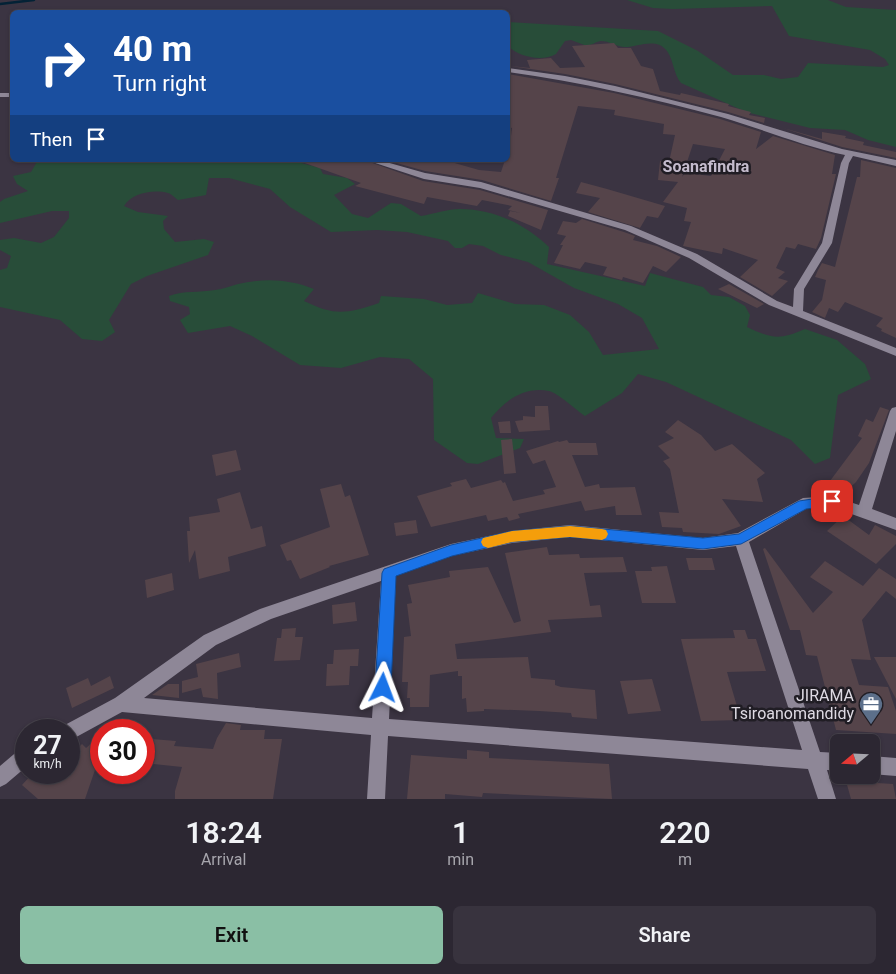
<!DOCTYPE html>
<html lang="en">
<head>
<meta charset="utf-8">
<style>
	:root { --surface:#2c2732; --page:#38333e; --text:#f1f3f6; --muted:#a6a5ac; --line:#48444d; --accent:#8abfa5 }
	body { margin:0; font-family:Roboto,sans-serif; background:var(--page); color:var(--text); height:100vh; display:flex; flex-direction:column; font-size:19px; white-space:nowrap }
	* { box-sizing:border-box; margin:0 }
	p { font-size:16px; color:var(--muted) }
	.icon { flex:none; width:28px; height:28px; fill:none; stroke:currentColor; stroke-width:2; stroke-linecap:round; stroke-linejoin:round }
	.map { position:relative; height:799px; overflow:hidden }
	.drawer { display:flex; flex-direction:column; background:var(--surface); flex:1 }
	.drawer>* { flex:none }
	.guide { position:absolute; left:10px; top:10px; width:500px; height:152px; border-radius:8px; box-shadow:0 1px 4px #0004,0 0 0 1px var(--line); background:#1a4fa0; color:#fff; overflow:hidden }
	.needle { width:32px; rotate:251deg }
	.buttons { position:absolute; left:830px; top:734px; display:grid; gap:10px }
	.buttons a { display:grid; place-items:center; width:50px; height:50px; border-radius:8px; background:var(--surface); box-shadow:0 1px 4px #0004,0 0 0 1px var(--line); font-size:25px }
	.speed { position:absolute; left:15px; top:719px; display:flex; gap:10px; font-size:25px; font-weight:700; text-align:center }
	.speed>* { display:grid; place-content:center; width:65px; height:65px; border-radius:50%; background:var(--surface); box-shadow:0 1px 4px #0004,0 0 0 1px var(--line); line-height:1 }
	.speed small { font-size:12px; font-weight:400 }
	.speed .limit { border:8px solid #d22; background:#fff; color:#111 }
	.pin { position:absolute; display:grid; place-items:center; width:42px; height:42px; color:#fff; margin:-21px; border-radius:10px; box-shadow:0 2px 8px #0006 }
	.me { position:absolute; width:55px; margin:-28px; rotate:3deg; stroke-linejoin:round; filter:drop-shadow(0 0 4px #0008) }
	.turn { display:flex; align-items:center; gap:18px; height:105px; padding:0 20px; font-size:22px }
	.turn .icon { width:65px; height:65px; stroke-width:2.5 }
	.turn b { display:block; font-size:35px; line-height:42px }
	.then { display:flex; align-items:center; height:48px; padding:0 20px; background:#0003; gap:10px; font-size:19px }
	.eta { display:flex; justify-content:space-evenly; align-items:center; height:85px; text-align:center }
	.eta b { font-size:30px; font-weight:600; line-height:35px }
	.button { display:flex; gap:10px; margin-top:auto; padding:10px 20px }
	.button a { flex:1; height:58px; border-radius:8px; background:var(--accent); color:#111; font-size:20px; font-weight:600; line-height:58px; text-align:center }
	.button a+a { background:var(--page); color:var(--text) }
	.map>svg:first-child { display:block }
	.green { fill:#284d39 }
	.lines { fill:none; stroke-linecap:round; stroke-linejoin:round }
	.stream { stroke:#032236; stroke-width:2.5 }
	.building { fill:#55444a; fill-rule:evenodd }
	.minor { fill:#8e8797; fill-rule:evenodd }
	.route { fill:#1a73e8; stroke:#114b97 }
	.slow { fill:#f59e0b }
	.labels { text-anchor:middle; stroke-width:5; stroke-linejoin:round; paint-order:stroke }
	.far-district-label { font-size:16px; font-weight:bold; fill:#c4bccd; stroke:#201d24 }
	.near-poi-label { font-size:16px; fill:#dfdbe4; stroke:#201d24; text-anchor:end }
</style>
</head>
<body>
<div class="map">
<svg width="896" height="799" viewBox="0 0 896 799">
	<rect width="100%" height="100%" fill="#3b3442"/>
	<g class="green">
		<path d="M 627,0 L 828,0 L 846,7 L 896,10 L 896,147 L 868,140 L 845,130 L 810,128 L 746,112 L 681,83 C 673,73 674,61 667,51 C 656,36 635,48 624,47 C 616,46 609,41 601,41 C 597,41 592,45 587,46 L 571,40 L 565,41 L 556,54 C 542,62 519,57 508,46 L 508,22 L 658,31 L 698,51 L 733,75 L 764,75 L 781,79 L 798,77 L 808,63 L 883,67 L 889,65 L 885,59 L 870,50 L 789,36 L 772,6 L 673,9 L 653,8 Z"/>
		<path d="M 38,160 L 290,160 L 320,168 L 323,174 L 347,178 L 355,184 L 334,195 L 352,214 L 368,218 L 391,203 L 401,204 L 421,216 C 433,214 448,209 460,209 C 494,209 525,224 549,247 L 547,264 L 645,286 L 650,273 L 703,287 L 711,295 L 729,297 L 745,306 L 750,315 L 747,327 C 772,339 780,340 805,329 L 837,340 L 865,364 L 871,379 L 838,395 L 830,458 L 815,464 L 791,440 L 666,382 L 638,374 L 622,393 L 585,416 C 576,410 558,393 549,391 C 525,386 505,400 491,418 L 496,438 L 524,439 L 520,448 L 478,464 L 467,463 L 434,440 L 433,379 L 409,359 L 380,357 L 341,368 L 300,365 L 252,336 L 230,326 L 188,333 L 180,320 L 190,314 L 189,307 L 170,301 L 169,296 C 184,290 199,293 215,290 C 223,289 230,286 238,284 C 264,278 289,279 314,289 L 304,301 C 335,316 346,314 379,303 L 381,296 L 424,299 L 447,305 L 472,303 L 478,293 L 515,304 L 544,305 L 570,315 L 589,332 L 603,355 L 659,349 L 642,318 L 618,304 L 574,288 L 528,262 L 501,255 L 483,246 L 469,244 L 462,248 L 455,248 L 448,241 L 407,232 L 377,230 L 331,232 L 290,207 L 270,189 L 229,178 L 209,178 L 206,195 L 178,200 C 175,198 172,194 168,193 C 153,189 132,193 124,206 L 138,212 L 168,216 L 163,221 L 164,229 L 175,242 L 204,239 L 214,242 L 208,255 L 147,276 L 131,284 L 109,320 L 115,332 L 102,341 L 82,339 L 60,320 L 0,307 L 0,270 L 7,268 L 11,256 L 0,250 L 0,240 L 14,238 L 41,243 L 54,237 L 69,218 L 69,211 L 52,211 L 0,223 L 0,202 L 4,199 L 28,191 L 17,184 L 13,176 L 31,172 Z"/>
	</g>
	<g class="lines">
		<path class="stream" d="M 0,4 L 34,0"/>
	</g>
	<g class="building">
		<path d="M 614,43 L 618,48 L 631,48 L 641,66 L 653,69 L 660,91 L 680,95 L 681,93 L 729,104 L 728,106 L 751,112 L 749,115 L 765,118 L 764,123 L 728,112 L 615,84 L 565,74 L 510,66 L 530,68 L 527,60 L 551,58 L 560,68 L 585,67 L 572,46 Z"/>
		<path d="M 508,74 L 614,93 L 720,119 L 761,132 L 756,149 L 773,136 L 835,155 L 832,174 L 836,174 L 821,238 L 816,249 L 798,244 L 795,249 L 786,247 L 776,268 L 785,272 L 778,278 L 788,281 L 772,296 L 740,277 L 758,260 L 723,248 L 722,254 L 683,246 L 691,222 L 684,221 L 687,208 L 663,202 L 678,182 L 658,180 L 660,161 L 669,162 L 675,135 L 663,134 L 664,124 L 614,115 L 615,110 L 578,106 L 556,178 L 559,178 L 551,201 L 482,180 L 425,171 L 386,160 L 444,160 L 479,170 L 501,172 L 505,160 L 508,160 L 512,128 L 508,127 ZM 693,144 L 725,149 L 711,176 L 685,173 L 682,177 Z"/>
		<path d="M 783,128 L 822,139 L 822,132 L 846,136 L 845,138 L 864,142 L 863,145 L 896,152 L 896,158 L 842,147 Z"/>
		<path d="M 302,160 L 364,160 L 423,181 L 480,190 L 548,210 L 541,230 L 508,216 L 510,211 L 521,213 L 508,210 L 512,206 L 482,200 L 477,206 L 427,197 L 424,204 L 355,186 L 361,183 L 302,162 Z"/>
		<path d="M 861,160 L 896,168 L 896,338 L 881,331 L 882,329 L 876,326 L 883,318 L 845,302 L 838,312 L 829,308 L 825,318 L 812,312 L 822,300 L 826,280 L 815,277 L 818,270 L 822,263 L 835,267 L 857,177 L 860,177 Z"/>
		<path d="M 581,182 L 607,189 L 665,206 L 658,218 L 647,216 L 640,228 L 588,212 L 600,198 L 576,193 Z"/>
		<path d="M 582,219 L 624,232 L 635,236 L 633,240 L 657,246 L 681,257 L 666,272 L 653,266 L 643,283 L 623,277 L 622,280 L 603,275 L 607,267 L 585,262 L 580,269 L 554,263 L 563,245 L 560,245 L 566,236 L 557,234 L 563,221 L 576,223 Z"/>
		<path d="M 729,284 L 764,304 L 757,308 L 718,289 Z"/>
		<path d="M 535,406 L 548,406 L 550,430 L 519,432 L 515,421 L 523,420 L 523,416 L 535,417 Z"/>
		<path d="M 880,407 L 889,410 L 869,463 L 856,482 L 840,497 L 838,496 L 826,488 L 833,483 L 830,481 L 862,438 L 858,436 L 866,419 L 873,422 Z"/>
		<path d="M 678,420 L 701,435 L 715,451 L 732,444 L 765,473 L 757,479 L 763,502 L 722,499 L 741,526 L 719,534 L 683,532 L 682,528 L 662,527 L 659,512 L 679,513 L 670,469 L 663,461 L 670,458 L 658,446 L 674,438 L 665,432 Z"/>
		<path d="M 510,421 L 511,433 L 500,433 L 498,422 Z"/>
		<path d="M 512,439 L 516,473 L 504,474 L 501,440 Z"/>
		<path d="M 567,440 L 569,443 L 596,443 L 598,455 L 572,455 L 585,487 L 599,484 L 600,488 L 635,487 L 642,515 L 616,515 L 615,506 L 585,511 L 581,501 L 518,514 L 520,518 L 509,521 L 507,517 L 488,521 L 486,515 L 431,527 L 417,496 L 452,486 L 450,483 L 466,479 L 471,488 L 501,480 L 503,483 L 505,482 L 513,501 L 545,494 L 543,490 L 556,487 L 545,460 L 533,464 L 526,451 L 558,441 L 559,442 Z"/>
		<path d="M 236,450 L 241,470 L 216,476 L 212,455 Z"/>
		<path d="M 341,484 L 345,497 L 350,495 L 369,555 L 329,566 L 330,567 L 300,579 L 291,560 L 287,561 L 280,545 L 330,527 L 320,489 Z"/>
		<path d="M 240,492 L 251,529 L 262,526 L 266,546 L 228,557 L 230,571 L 199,579 L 195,550 L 189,563 L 187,531 L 190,531 L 189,517 L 220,512 L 217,499 Z"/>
		<path d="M 843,516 L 869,535 L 875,525 L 896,536 L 896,544 L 876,564 L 827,531 Z"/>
		<path d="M 416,520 L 418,533 L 396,536 L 394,523 Z"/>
		<path d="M 547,547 L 549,555 L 579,554 L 580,558 L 623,557 L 627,572 L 584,573 L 590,606 L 600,605 L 602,617 L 548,620 L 551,632 L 455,644 L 457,659 L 528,657 L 531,678 L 555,680 L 555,685 L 561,687 L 595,690 L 597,719 L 572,717 L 571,713 L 539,711 L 484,709 L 484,711 L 467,712 L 466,698 L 462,699 L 462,676 L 458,676 L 458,671 L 430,675 L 429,707 L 410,707 L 410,698 L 407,698 L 408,682 L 402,682 L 404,637 L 411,636 L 407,604 L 412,603 L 408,585 L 450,577 L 449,571 L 488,567 L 514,623 L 521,621 L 505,553 Z"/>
		<path d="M 765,548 L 813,613 L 833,592 L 810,577 L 825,561 L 863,586 L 879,568 L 896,579 L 896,599 L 886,591 L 862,620 L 871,660 L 851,659 L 859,685 L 888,687 L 896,711 L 896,734 L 836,730 L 817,656 L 806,655 L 800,630 L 790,630 L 763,549 Z"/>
		<path d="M 686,558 L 712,558 L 715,570 L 689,570 Z"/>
		<path d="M 667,566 L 676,603 L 642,603 L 635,571 L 652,571 L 651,567 Z"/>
		<path d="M 172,573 L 174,590 L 147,598 L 145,580 Z"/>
		<path d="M 355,602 L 357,621 L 333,624 L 332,605 Z"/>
		<path d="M 296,628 L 295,637 L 303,637 L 300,660 L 274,661 L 277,638 L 281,638 L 282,629 Z"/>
		<path d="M 733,630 L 745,630 L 748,639 L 756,639 L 766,671 L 727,672 L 741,720 L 701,721 L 681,639 L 735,638 Z"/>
		<path d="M 359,649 L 358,666 L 350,666 L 349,685 L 326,686 L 327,664 L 333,664 L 334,650 Z"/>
		<path d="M 239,653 L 241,667 L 217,673 L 218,699 L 203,697 L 201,688 L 182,693 L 182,681 L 198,677 L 196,664 Z"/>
		<path d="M 874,657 L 896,657 L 896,699 Z"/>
		<path d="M 110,676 L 114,688 L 72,708 L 66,688 L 88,678 L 91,686 Z"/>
		<path d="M 652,679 L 661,711 L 628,714 L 620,681 Z"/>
		<path d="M 168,684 L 179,684 L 179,698 L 152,695 Z"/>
		<path d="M 226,723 L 241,725 L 240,730 L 265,730 L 264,739 L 282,739 L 273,799 L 175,799 L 175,791 L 182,767 L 144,763 L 144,741 L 151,742 L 152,739 L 176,741 L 174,746 L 213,749 L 217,738 Z"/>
		<path d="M 101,735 L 101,768 L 96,767 L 85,799 L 38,799 L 22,785 L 34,772 L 69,772 L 69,757 L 82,744 L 86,748 Z"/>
		<path d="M 467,750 L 489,752 L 489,758 L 609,764 L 612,799 L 483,793 L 482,797 L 445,794 L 445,799 L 407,799 L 411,755 L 467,759 Z"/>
		<path d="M 846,781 L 893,784 L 896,799 L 851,799 Z"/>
	</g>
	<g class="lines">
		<g class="minor">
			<path d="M 508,68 L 565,76 L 615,86 L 728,114 L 842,149 L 896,160 L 896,166 L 853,156 L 849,163 L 832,243 L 804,289 L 803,311 L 896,348 L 896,356 L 769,305 L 689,258 L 625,230 L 480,188 L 424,179 L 366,160 L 379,160 L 425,173 L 481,182 L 631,226 L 697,254 L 777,301 L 793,307 L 794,289 L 822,243 L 841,163 L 845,155 C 803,146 762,129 721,117 C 650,98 580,82 508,72 Z"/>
			<rect x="0" y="93" width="12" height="4"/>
			<path d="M 896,407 L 896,431 L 872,509 L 896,518 L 896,530 L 832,507 L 806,509 L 749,542 L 820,752 L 839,753 L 839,771 L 827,770 L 836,799 L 818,799 L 808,769 L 388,736 L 385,799 L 367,799 L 371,735 L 122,712 L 69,741 L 69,730 L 61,730 L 63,726 L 115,698 L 204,635 L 260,609 L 451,544 L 512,531 L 570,525 L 703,538 L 738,533 L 803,498 L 832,496 L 859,505 L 890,411 L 892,408 ZM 570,537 L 703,550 L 736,546 L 802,750 L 389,719 L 396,575 L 451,556 L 512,543 ZM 381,581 L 372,718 L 144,698 L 216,645 L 271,619 Z"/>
			<path d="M 26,746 L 26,767 L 6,784 L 0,787 L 0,766 L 20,749 Z"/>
			<path d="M 871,756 L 896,758 L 896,776 L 871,774 Z"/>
		</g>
	</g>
	<path class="route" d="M 832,496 L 836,498 L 838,501 L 836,505 L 806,509 L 741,544 L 703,549 L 570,537 L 512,542 L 452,556 L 396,576 L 391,688 L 388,694 L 383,696 L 377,694 L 375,688 L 382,573 L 384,569 L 451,545 L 512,531 L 570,526 L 703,538 L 739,534 L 799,501 Z"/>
	<path class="slow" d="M 570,526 L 602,529 L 606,530 L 608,534 L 606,538 L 602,540 L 570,537 L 512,542 L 488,548 L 483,546 L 481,542 L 483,538 L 512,531 Z"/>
	<defs>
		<g id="office-pin" transform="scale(1.25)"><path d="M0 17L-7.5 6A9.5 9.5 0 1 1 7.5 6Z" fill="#5c6f8a" stroke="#201d24"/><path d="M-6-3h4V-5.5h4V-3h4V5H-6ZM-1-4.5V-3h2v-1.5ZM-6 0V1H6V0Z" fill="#fff"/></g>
	</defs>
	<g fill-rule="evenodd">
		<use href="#office-pin" x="871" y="704"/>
	</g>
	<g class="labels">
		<g class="far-district-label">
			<text x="706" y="172">Soanafindra</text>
		</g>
		<g class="near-poi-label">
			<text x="854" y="701">JIRAMA<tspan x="854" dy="18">Tsiroanomandidy</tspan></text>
		</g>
	</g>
</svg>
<div class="buttons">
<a><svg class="needle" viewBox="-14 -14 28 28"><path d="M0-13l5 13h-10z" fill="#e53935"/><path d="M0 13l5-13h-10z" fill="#a6a5ac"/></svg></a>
</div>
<div class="speed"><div>27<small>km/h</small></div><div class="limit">30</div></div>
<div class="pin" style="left:832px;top:501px;background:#d93025"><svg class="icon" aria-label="arrive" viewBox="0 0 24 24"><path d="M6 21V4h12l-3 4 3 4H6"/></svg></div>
<svg class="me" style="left:383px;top:688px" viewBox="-20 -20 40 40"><path d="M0-17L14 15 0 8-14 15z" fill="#1a73e8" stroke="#fff" stroke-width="4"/></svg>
<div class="guide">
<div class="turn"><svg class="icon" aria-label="right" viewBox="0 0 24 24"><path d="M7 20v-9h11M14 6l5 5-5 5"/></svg><div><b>40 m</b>Turn right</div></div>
<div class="then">Then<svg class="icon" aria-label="arrive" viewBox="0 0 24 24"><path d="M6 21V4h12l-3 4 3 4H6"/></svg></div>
</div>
</div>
<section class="drawer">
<div class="eta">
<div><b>18:24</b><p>Arrival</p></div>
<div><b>1</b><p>min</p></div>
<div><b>220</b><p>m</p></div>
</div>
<div class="button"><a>Exit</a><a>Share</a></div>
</section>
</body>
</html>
